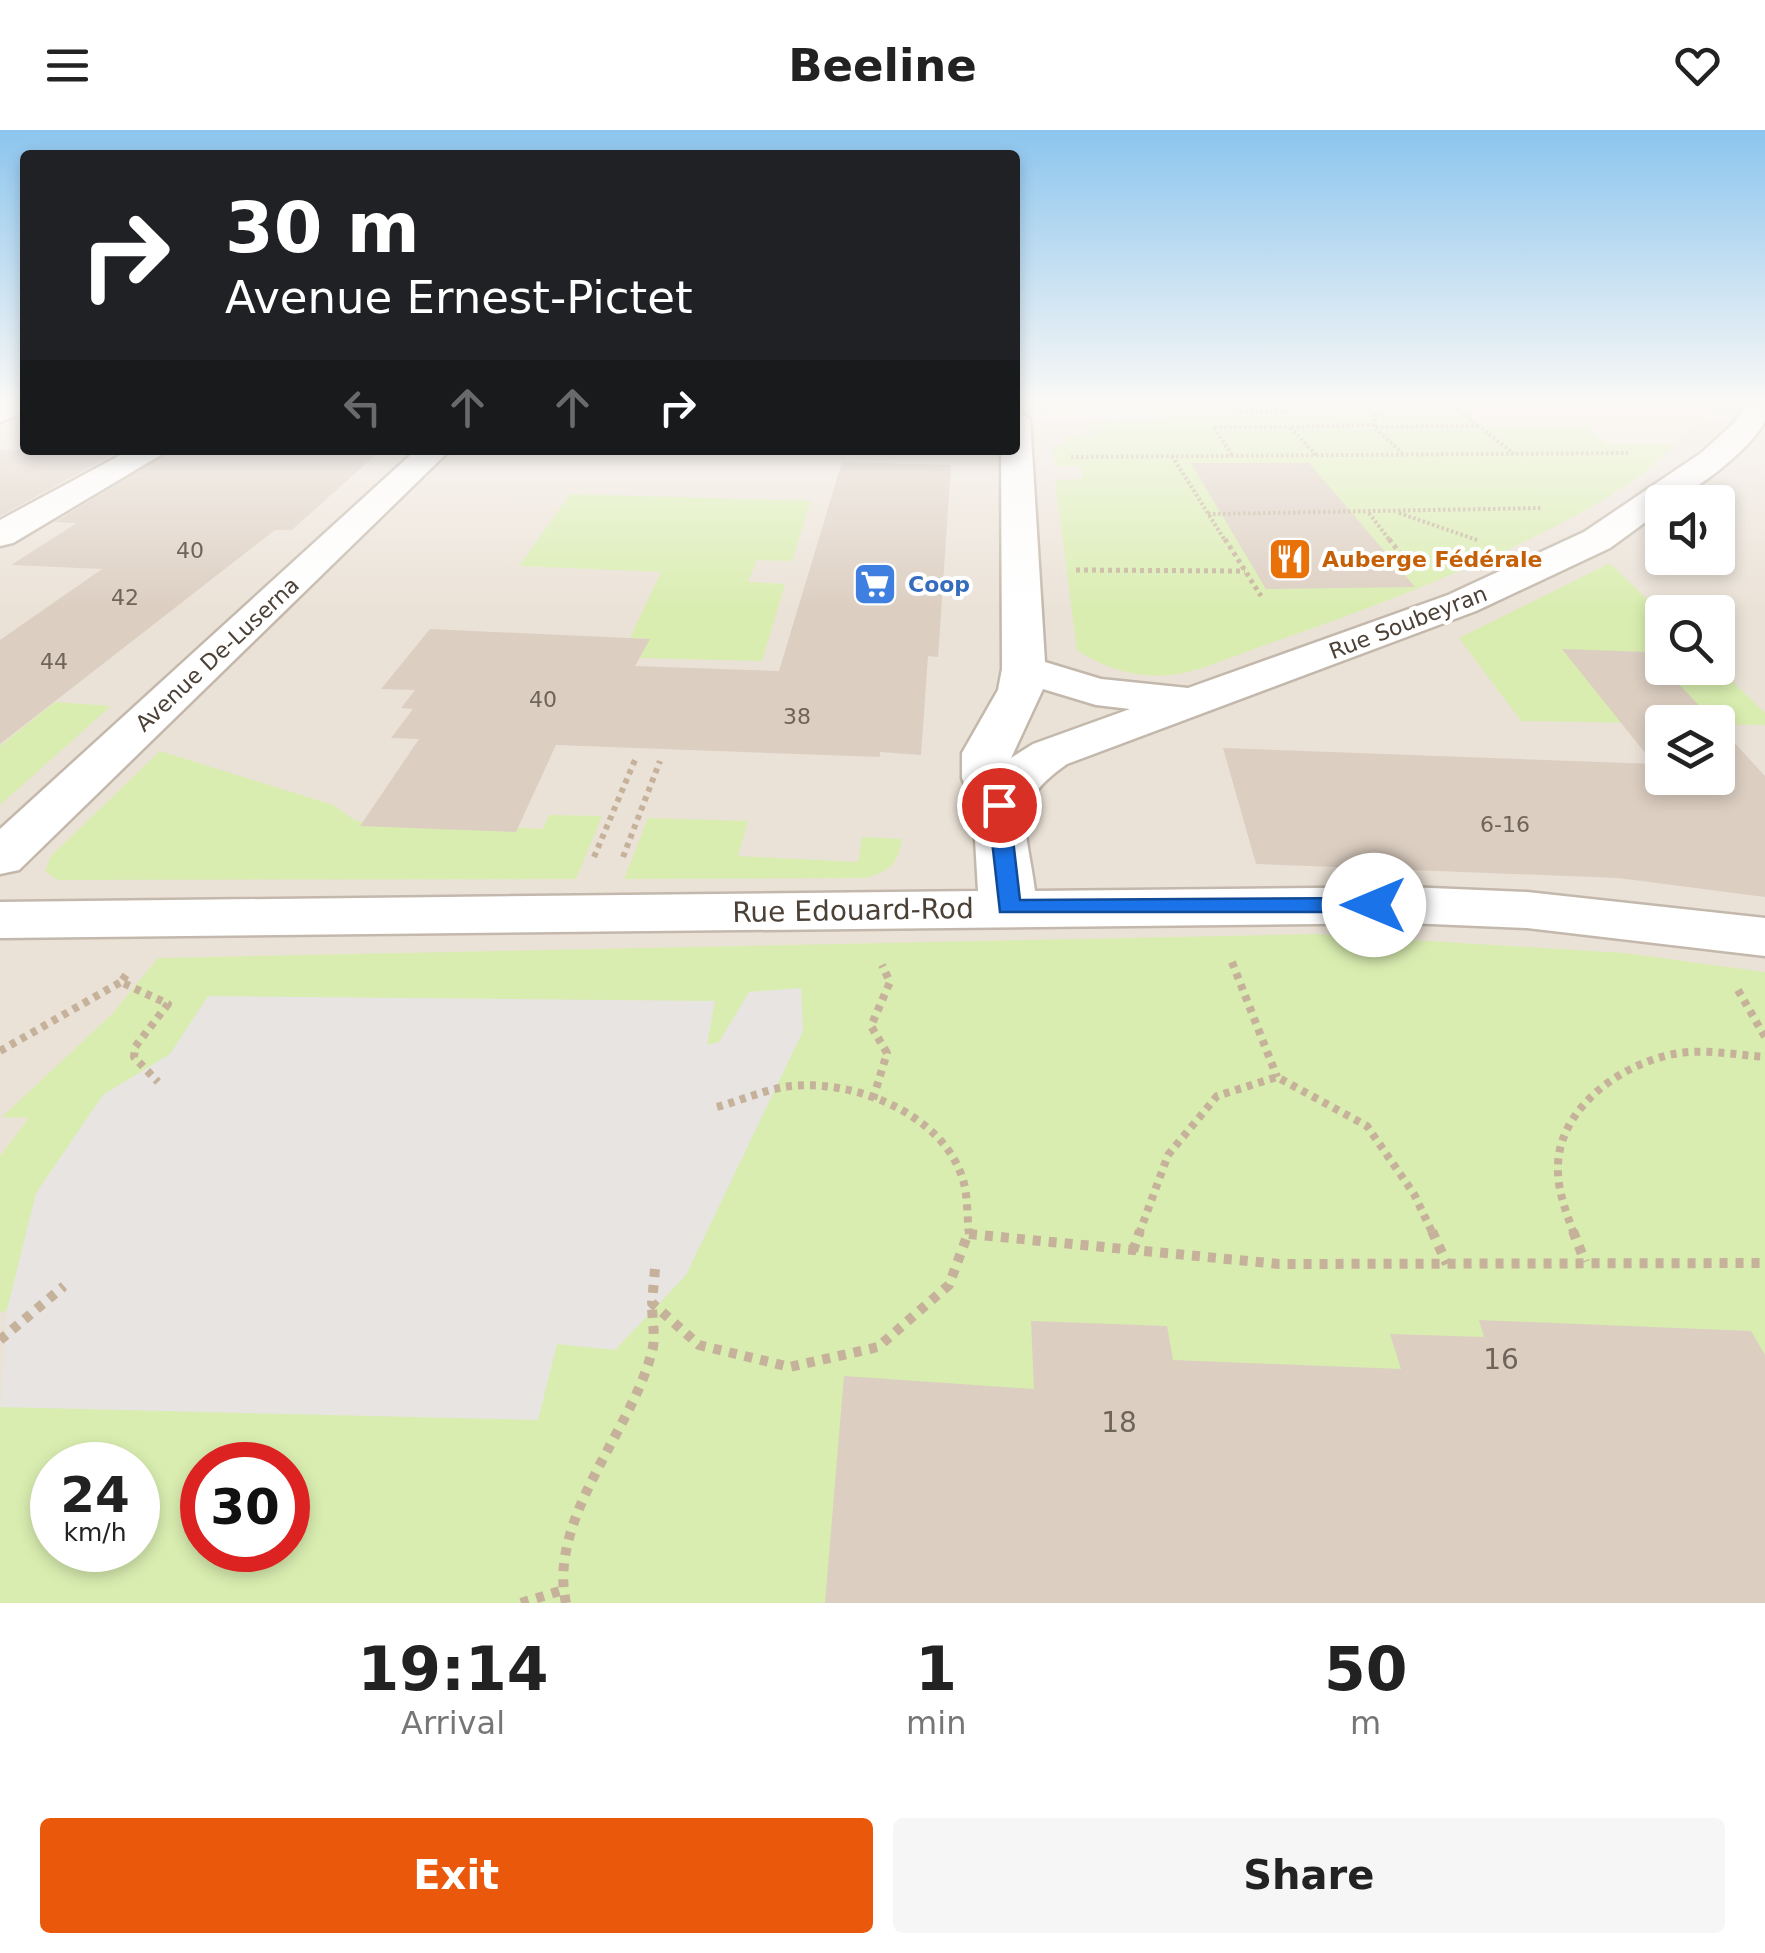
<!DOCTYPE html>
<html lang="en">
<head>
<meta charset="utf-8">
<style>
	:root { --surface:#fff; --page:#f6f6f6; --text:#222; --muted:#767676; --accent:#ea580c }
	body { margin:0; font-family:"DejaVu Sans",sans-serif; background:var(--page); color:var(--text); height:100vh; display:flex; flex-direction:column; font-size:38px; white-space:nowrap }
	* { box-sizing:border-box; margin:0 }
	p { font-size:32px; color:var(--muted) }
	.icon { flex:none; width:55px; height:55px; fill:none; stroke:currentColor; stroke-width:2; stroke-linecap:round; stroke-linejoin:round }
	.map { position:relative; height:1473px; overflow:hidden }
	.details { display:flex; flex-direction:column; background:var(--surface); flex:1 }
	.details>* { flex:none }
	.top-card { position:absolute; left:20px; top:20px; width:1000px; height:305px; border-radius:10px; box-shadow:0 5px 15px #0003; background:#202124; color:#fff; overflow:hidden }
	.tools { position:absolute; left:1645px; top:355px; display:grid; gap:20px }
	.tools a { display:grid; place-items:center; width:90px; height:90px; border-radius:10px; background:var(--surface); box-shadow:0 5px 15px #0003; font-size:50px }
	.speed { position:absolute; left:30px; top:1312px; display:flex; gap:20px; font-size:50px; font-weight:700; text-align:center }
	.speed>* { display:grid; place-content:center; width:130px; height:130px; border-radius:50%; background:var(--surface); box-shadow:0 5px 15px #0003; line-height:1 }
	.speed small { font-size:25px; font-weight:400 }
	.speed .limit { border:15px solid #d22; background:#fff; color:#111 }
	.pin { position:absolute; display:grid; place-items:center; width:85px; height:85px; color:#fff; margin:-42px; border:5px solid #fff; border-radius:50%; box-shadow:0 2px 10px #0007 }
	.me { position:absolute; width:110px; margin:-55px; rotate:270deg; stroke-linejoin:round; filter:drop-shadow(0 0 8px #0008) }
	.turn { display:flex; align-items:center; gap:35px; height:210px; padding:0 40px; font-size:45px }
	.turn .icon { width:130px; height:130px; stroke-width:2.5 }
	.turn b { display:block; font-size:70px; line-height:85px }
	.lanes { display:flex; align-items:center; height:95px; padding:0 40px; background:#0003; justify-content:center; gap:50px; direction:ltr }
	.lanes .off { opacity:.35 }
	.eta { display:flex; justify-content:space-evenly; align-items:center; height:170px; text-align:center }
	.eta b { font-size:60px; font-weight:700; line-height:70px }
	.action { display:flex; gap:20px; margin-top:auto; padding:20px 40px }
	.action a { flex:1; height:115px; border-radius:10px; background:var(--accent); color:#fff; font-size:40px; font-weight:700; line-height:115px; text-align:center }
	.action a+a { background:var(--page); color:var(--text) }
	header { display:flex; justify-content:space-between; align-items:center; height:130px; padding:0 40px; background:var(--surface); font-size:45px; font-weight:700 }
	.map>svg:first-child { display:block }
	.residential { fill:#ebe2d7; fill-rule:evenodd }
	.education { fill:#f0e4d3 }
	.green { fill:#d9edb0; fill-rule:evenodd }
	.parking { fill:#e7e4e2 }
	.building { fill:#dccec1 }
	.lines { fill:none; stroke-linecap:round; stroke-linejoin:round }
	.street-casing { stroke:#c3b8ab; stroke-width:5 }
	.path-far4 { stroke:#c6b29b; stroke-width:4; stroke-dasharray:2.5 2.5; stroke-linecap:butt }
	.path-far3 { stroke:#c6b29b; stroke-width:5; stroke-dasharray:4 4; stroke-linecap:butt }
	.path-far2 { stroke:#c6b29b; stroke-width:6; stroke-dasharray:5 5; stroke-linecap:butt }
	.path-far1 { stroke:#c6b29b; stroke-width:8; stroke-dasharray:6 6; stroke-linecap:butt }
	.path { stroke:#c6b29b; stroke-width:10; stroke-dasharray:8 8; stroke-linecap:butt }
	.street { fill:#fff; fill-rule:evenodd }
	.route { fill:#1a73e8; stroke:#114b97; stroke-width:2.5 }
	.labels { text-anchor:middle; stroke-width:8; stroke-linejoin:round; paint-order:stroke }
	.number-label { font-size:22px; fill:#6f645a }
	.far-food-label { font-size:22px; font-weight:bold; fill:#c56008; stroke:#fff; text-anchor:start }
	.far-shop-label { font-size:22px; font-weight:bold; fill:#366cbe; stroke:#fff; text-anchor:start }
	.far-street-label { font-size:22px; fill:#4b4137; stroke:#fff }
	.street-label { font-size:28px; fill:#4b4137; stroke:#fff }
	.near-number-label { font-size:28px; fill:#6f645a }
</style>
</head>
<body>
<header><svg class="icon" aria-label="menu" viewBox="0 0 24 24"><path d="M4 6h16M4 12h16M4 18h16"/></svg>Beeline<svg class="icon" aria-label="heart" viewBox="0 0 24 24"><path d="M12 20l-8-8c-3-5 5-10 8-4 3-6 11-1 8 4z"/></svg></header>
<div class="map">
<svg width="1765" height="1473" viewBox="0 0 1765 1473">
	<rect width="100%" height="100%" fill="#f6f1ea"/>
	<path class="residential" d="M 0,273 L 25,273 L 25,320 L 1015,320 L 1015,273 L 1765,273 L 1765,1473 L 0,1473 ZM 1662,372 L 1718,372 L 1718,428 L 1662,428 ZM 1662,482 L 1718,482 L 1718,538 L 1662,538 ZM 1662,592 L 1718,592 L 1718,648 L 1662,648 ZM 52,1335 L 138,1335 L 138,1420 L 52,1420 ZM 202,1335 L 288,1335 L 288,1420 L 202,1420 Z"/>
	<path class="education" d="M 1457,273 L 1683,273 L 1710,277 L 1675,314 L 1607,314 L 1586,296 L 1487,297 Z"/>
	<g class="green">
		<path d="M 1033,273 L 1457,273 L 1487,297 L 1586,296 L 1607,314 L 1675,314 C 1602,395 1372,478 1265,515 C 1238,524 1207,539 1178,544 C 1142,550 1107,540 1077,520 L 1055,350 L 1083,349 L 1080,336 L 1055,336 L 1052,315 L 1067,315 L 1065,306 L 1093,307 L 1089,292 L 1170,290 L 1164,280 L 1050,281 Z"/>
		<path d="M 570,364 L 811,371 L 792,431 L 757,430 L 748,452 L 785,454 L 762,531 L 640,528 L 649,509 L 630,508 L 661,442 L 519,436 Z"/>
		<path d="M 1610,433 L 1662,484 L 1662,538 L 1718,537 L 1765,583 L 1765,595 L 1521,591 L 1459,508 Z"/>
		<path d="M 55,572 L 111,576 L 0,675 L 0,616 Z"/>
		<path d="M 160,621 L 333,675 L 356,691 L 543,699 L 549,685 L 602,686 L 576,749 L 57,750 L 45,741 L 51,726 Z"/>
		<path d="M 648,688 L 748,691 L 738,726 L 858,732 L 862,707 L 902,709 C 897,735 891,741 865,748 L 624,749 Z"/>
		<path d="M 1315,804 L 1624,823 L 1765,842 L 1765,1473 L 0,1473 L 0,1278 L 7,1181 L 0,1182 L 0,1026 L 29,988 L 2,987 L 112,884 L 158,828 ZM 52,1335 L 138,1335 L 138,1420 L 52,1420 ZM 202,1335 L 288,1335 L 288,1420 L 202,1420 Z"/>
	</g>
	<path class="parking" d="M 801,858 L 803,901 L 686,1145 L 615,1220 L 557,1214 L 538,1290 L 0,1277 L 7,1180 L 36,1063 L 103,965 L 170,924 L 208,866 L 715,871 L 707,915 L 719,912 L 749,862 Z"/>
	<g class="building">
		<path d="M 0,320 L 122,320 L 0,386 Z"/>
		<path d="M 173,320 L 381,320 L 292,400 L 275,400 L 0,614 L 0,510 L 102,439 L 11,435 L 77,393 L 55,392 Z"/>
		<path d="M 842,332 L 951,335 L 938,527 L 928,526 L 921,625 L 880,622 L 880,627 L 556,615 L 516,702 L 360,696 L 419,609 L 391,608 L 413,579 L 401,578 L 415,560 L 381,559 L 430,499 L 650,509 L 635,536 L 779,541 Z"/>
		<path d="M 1191,333 L 1309,333 L 1415,457 L 1266,459 Z"/>
		<path d="M 1562,519 L 1648,522 L 1715,592 L 1662,592 L 1662,648 L 1718,648 L 1718,595 L 1765,646 L 1765,767 L 1618,748 L 1256,734 L 1223,618 L 1654,634 Z"/>
		<path d="M 1479,1190 L 1751,1201 L 1765,1225 L 1765,1473 L 825,1473 L 844,1246 L 1034,1259 L 1031,1191 L 1167,1196 L 1173,1230 L 1401,1239 L 1390,1204 L 1484,1207 Z"/>
	</g>
	<g class="lines">
		<g class="street-casing">
			<g id="street">
				<path d="M 0,273 L 25,273 L 25,282 L 0,292 Z"/>
				<path d="M 1747,273 L 1765,273 C 1765,278 1765,283 1765,289 C 1760,312 1685,372 1662,372 L 1662,380 L 1610,418 L 1476,481 L 1067,634 C 1008,675 1027,697 1035,761 L 1407,757 L 1527,762 L 1765,788 L 1765,826 L 1527,798 L 1407,793 L 0,808 L 0,772 L 978,761 L 973,675 L 962,648 L 962,623 L 998,560 L 1002,539 L 1001,320 L 1015,320 L 1015,280 L 1030,289 L 1045,532 L 1101,549 L 1188,558 L 1448,465 L 1584,402 L 1701,323 L 1733,294 ZM 1043,559 L 1096,575 L 1130,579 L 1033,614 L 1011,628 Z"/>
				<path d="M 130,320 L 169,320 L 13,413 L 0,416 L 0,390 Z"/>
				<path d="M 416,320 L 450,320 L 19,740 L 0,744 L 0,699 Z"/>
			</g>
		</g>
		<g class="path-far4">
			<path d="M 1234,273 L 1241,281 L 1286,281 L 1279,273"/>
			<path d="M 1450,273 L 1514,324"/>
			<path d="M 1376,284 L 1374,297 L 1479,296"/>
			<path d="M 1232,325 L 1213,297 L 1290,297"/>
			<path d="M 1316,325 L 1290,297 L 1372,295 L 1403,324"/>
			<path d="M 1172,326 L 1226,412"/>
			<path d="M 1071,327 L 1628,323"/>
			<path d="M 1369,383 L 1391,412"/>
			<path d="M 1399,383 L 1477,410"/>
			<path d="M 1208,384 L 1542,378"/>
		</g>
		<g class="path-far3">
			<path d="M 1225,409 L 1261,466"/>
			<path d="M 1389,409 L 1413,440"/>
			<path d="M 1076,440 L 1245,441"/>
		</g>
		<g class="path-far2">
			<path d="M 594,727 L 635,630"/>
			<path d="M 623,727 L 660,631"/>
		</g>
		<g class="path-far1">
			<path d="M 1232,832 L 1277,947"/>
			<path d="M 126,845 L 121,852 L 168,874 L 135,917 L 134,927 L 158,952"/>
			<path d="M 1738,860 L 1765,907"/>
			<path d="M 0,921 L 121,852"/>
			<path d="M 873,969 L 887,923 L 871,896 L 890,852 L 882,835"/>
			<path d="M 717,977 C 739,971 762,961 784,957 C 849,947 943,982 963,1050 C 968,1066 967,1087 969,1104"/>
			<path d="M 1139,1104 L 1168,1025 L 1217,966 L 1277,947 L 1367,996 L 1414,1064 L 1433,1104"/>
			<path d="M 1574,1104 C 1566,1082 1557,1059 1558,1036 C 1559,976 1625,931 1680,923 C 1708,919 1737,925 1765,927"/>
		</g>
		<g class="path">
			<path d="M 1432,1101 L 1447,1134"/>
			<path d="M 1573,1101 L 1585,1132"/>
			<path d="M 969,1104 L 1279,1134 L 1765,1133"/>
			<path d="M 1133,1121 L 1140,1101"/>
			<path d="M 655,1139 L 652,1173 L 699,1215 L 790,1237 L 878,1217 L 949,1155 L 969,1101"/>
			<path d="M 0,1210 L 64,1156"/>
			<path d="M 521,1473 L 563,1460"/>
			<path d="M 566,1473 C 547,1389 633,1299 652,1221 C 656,1208 652,1189 652,1175"/>
		</g>
		<use href="#street" class="street"/>
	</g>
	<linearGradient id="sky" x2="0" y2="1"><stop stop-color="#8cc5ee"/><stop offset="0.57" stop-color="#fbf9f6"/><stop offset="1" stop-color="#fbf9f6" stop-opacity="0"/></linearGradient>
	<rect width="1765" height="479" fill="url(#sky)"/>
	<path class="route" d="M 999,669 L 1009,675 L 1020,770 L 1374,768 L 1386,775 L 1374,782 L 1000,782 L 988,675 Z"/>
	<defs>
		<g id="restaurant-square" transform="scale(2.25)"><rect x="-9" y="-9" width="18" height="18" rx="4" fill="#e8710a" stroke="#fff"/><path d="M-5-6h1v4h1v-4h1v4h1v-4h1v5L-1.5 .5V6h-2V.5L-5-1ZM5-6V6H3V1.5H1.5Q1.5-4 5-6Z" fill="#fff"/></g>
		<g id="supermarket-square" transform="scale(2.25)"><rect x="-9" y="-9" width="18" height="18" rx="4" fill="#3f7fe0" stroke="#fff"/><path d="M-6-5.5h2.5l.6 2H6L4.5 2H-2.5L-4.4-4H-6ZM-1.5 3.2a1.3 1.3 0 1 0 .1 0ZM3 3.2a1.3 1.3 0 1 0 .1 0Z" fill="#fff"/></g>
	</defs>
	<g fill-rule="evenodd">
		<use href="#restaurant-square" x="1290" y="429"/>
		<use href="#supermarket-square" x="875" y="454"/>
	</g>
	<g class="labels">
		<g class="number-label">
			<text x="190" y="428">40</text>
			<text x="125" y="475">42</text>
			<text x="54" y="539">44</text>
			<text x="543" y="577">40</text>
			<text x="797" y="594">38</text>
			<text x="1505" y="702">6-16</text>
		</g>
		<g class="far-food-label">
			<text x="1322" y="437">Auberge Fédérale</text>
		</g>
		<g class="far-shop-label">
			<text x="908" y="462">Coop</text>
		</g>
		<g class="far-street-label">
			<text transform="translate(1408 492) rotate(-21)" y="8">Rue Soubeyran</text>
			<text transform="translate(217 524) rotate(-43)" y="8">Avenue De-Luserna</text>
		</g>
		<g class="street-label">
			<text transform="translate(853 780) rotate(-1)" y="10">Rue Edouard-Rod</text>
		</g>
		<g class="near-number-label">
			<text x="1501" y="1239">16</text>
			<text x="1119" y="1302">18</text>
		</g>
	</g>
</svg>
<div class="tools">
<a><svg class="icon" aria-label="sound" viewBox="0 0 24 24"><path d="M4 9h4l5-4v14l-5-4H4zM17 9q2 3 0 6"/></svg></a>
<a><svg class="icon" aria-label="search" viewBox="0 0 24 24"><circle cx="10" cy="10" r="6"/><path d="M15 15l6 6"/></svg></a>
<a><svg class="icon" aria-label="layers" viewBox="0 0 24 24"><path d="M12 4l9 5-9 5-9-5zM3 14l9 5 9-5"/></svg></a>
</div>
<div class="speed"><div>24<small>km/h</small></div><div class="limit">30</div></div>
<div class="pin" style="left:999px;top:675px;background:#d93025"><svg class="icon" aria-label="arrive" viewBox="0 0 24 24"><path d="M6 21V4h12l-3 4 3 4H6"/></svg></div>
<svg class="me" style="left:1374px;top:775px" viewBox="-20 -20 40 40"><circle r="19" fill="#fff"/><path d="M0-13L10 11 0 6-10 11z" fill="#1a73e8"/></svg>
<div class="top-card">
<div class="turn"><svg class="icon" aria-label="right" viewBox="0 0 24 24"><path d="M7 20v-9h11M14 6l5 5-5 5"/></svg><div><b>30 m</b>Avenue Ernest-Pictet</div></div>
<div class="lanes"><svg class="icon off" aria-label="left" viewBox="0 0 24 24"><path d="M17 20v-9H6M10 6l-5 5 5 5"/></svg><svg class="icon off" aria-label="ahead" viewBox="0 0 24 24"><path d="M12 20V5M6 11l6-6 6 6"/></svg><svg class="icon off" aria-label="ahead" viewBox="0 0 24 24"><path d="M12 20V5M6 11l6-6 6 6"/></svg><svg class="icon" aria-label="right" viewBox="0 0 24 24"><path d="M7 20v-9h11M14 6l5 5-5 5"/></svg></div>
</div>
</div>
<section class="details">
<div class="eta">
<div><b>19:14</b><p>Arrival</p></div>
<div><b>1</b><p>min</p></div>
<div><b>50</b><p>m</p></div>
</div>
<div class="action"><a>Exit</a><a>Share</a></div>
</section>
</body>
</html>
